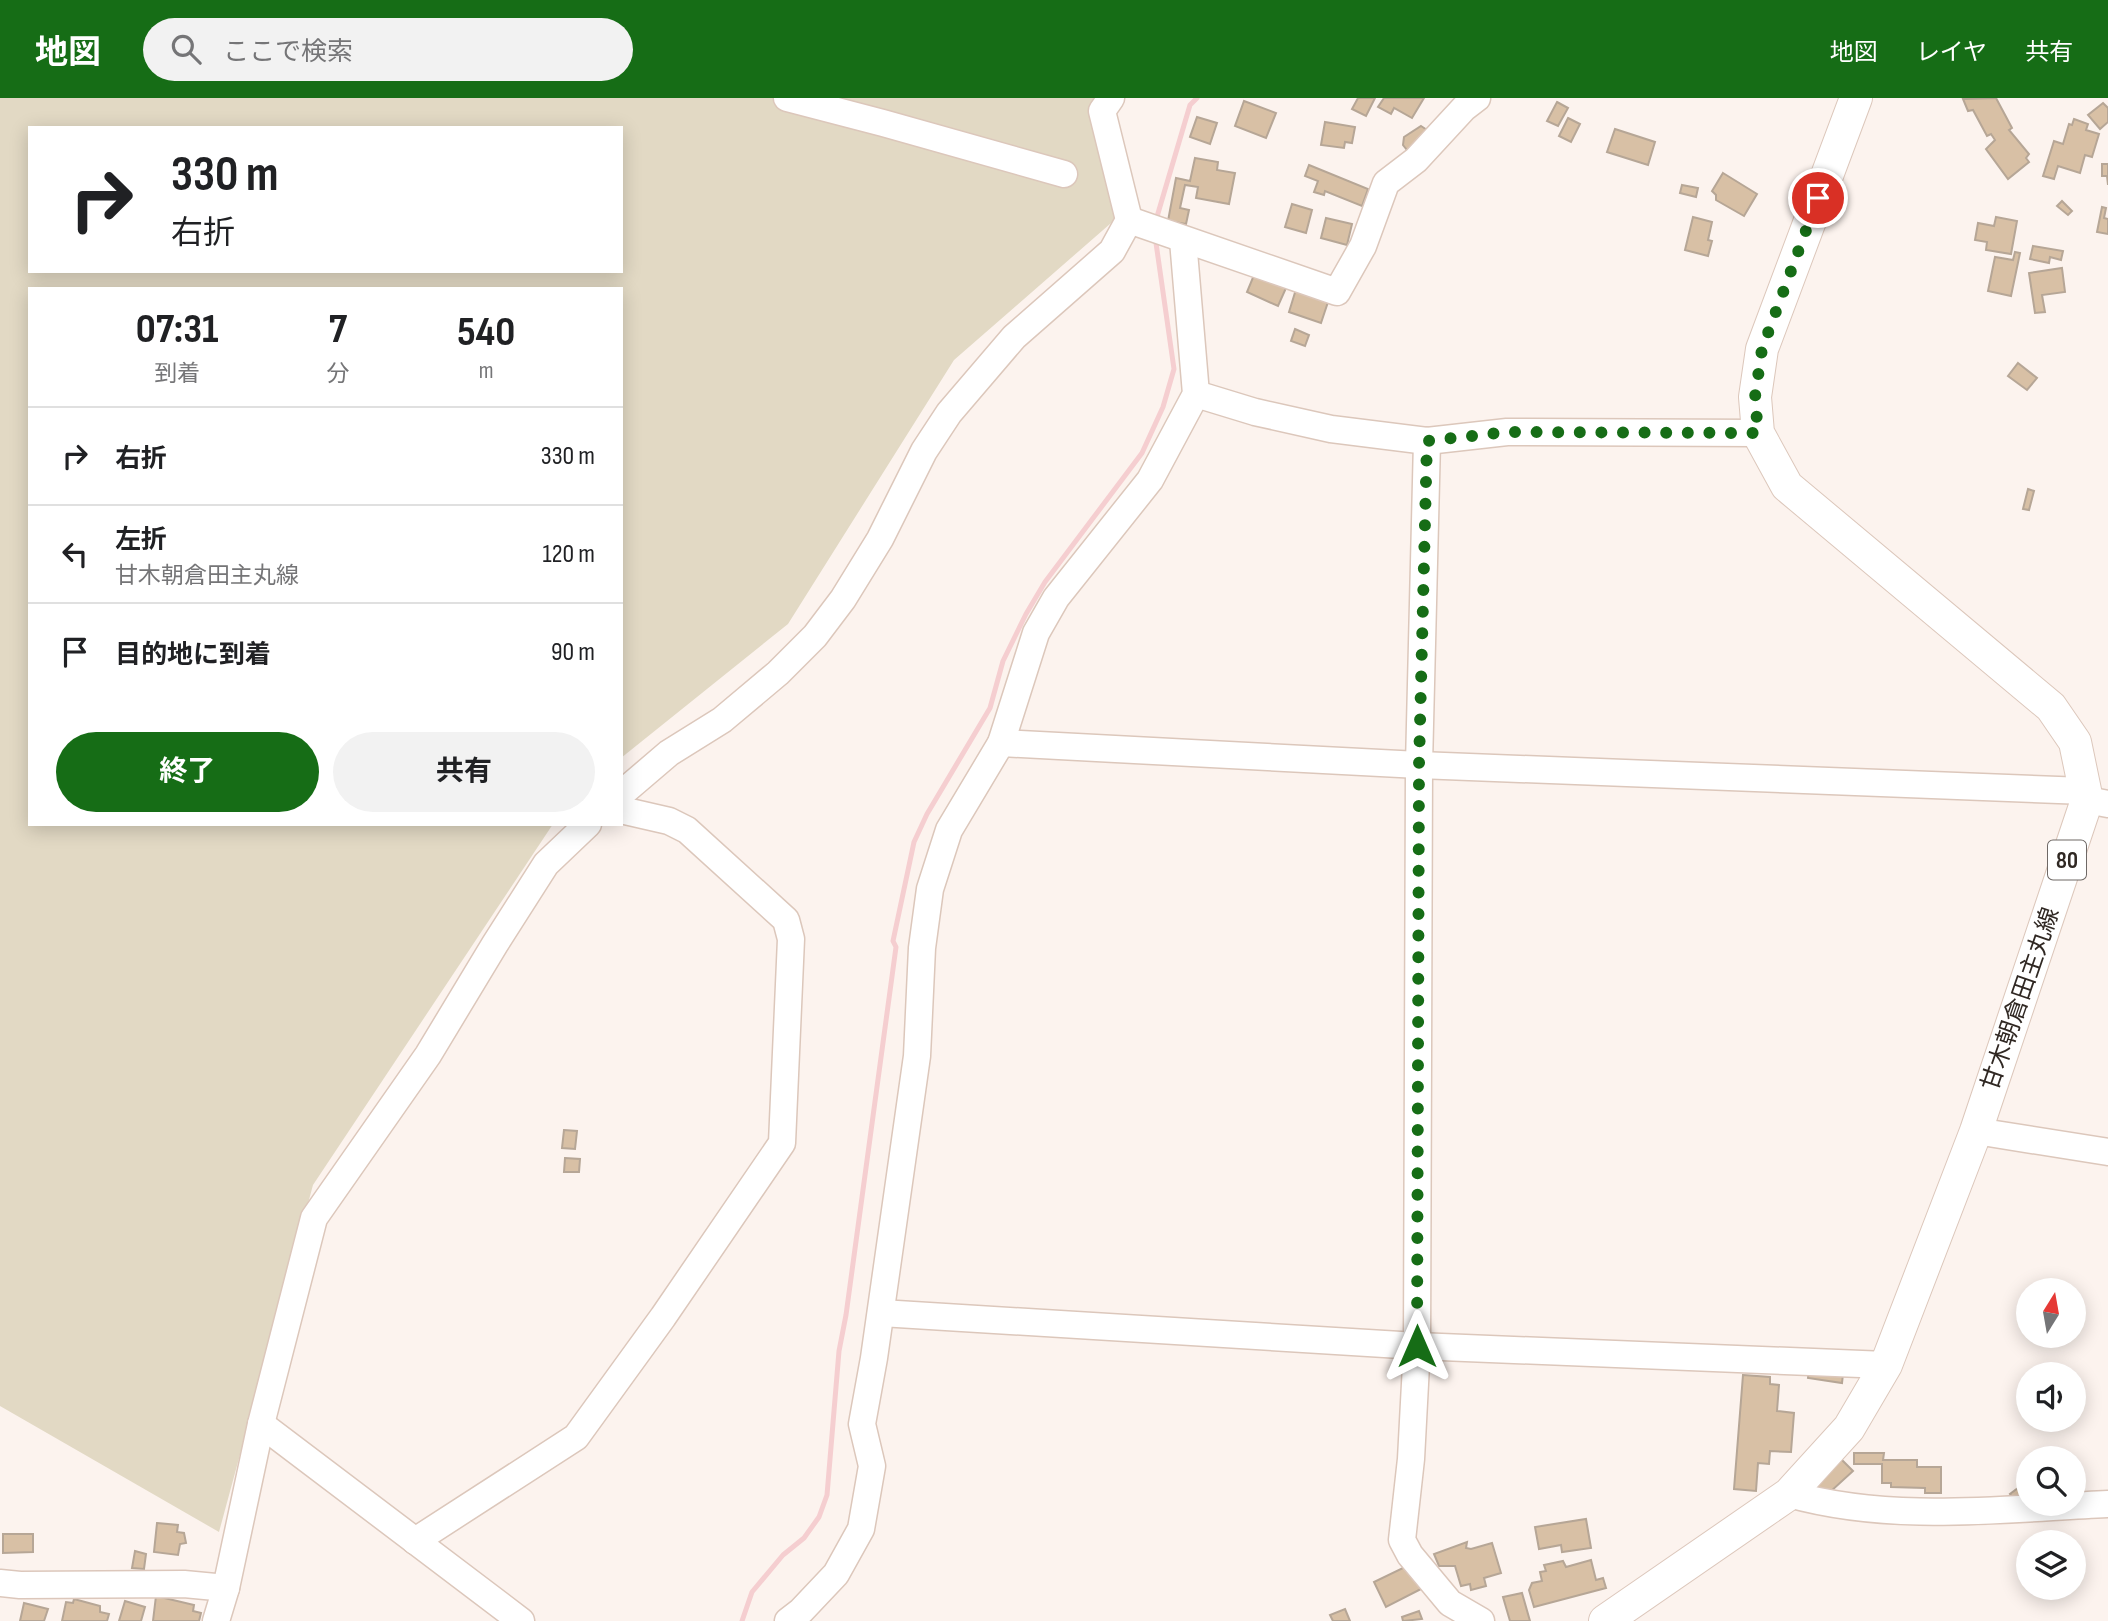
<!DOCTYPE html>
<html lang="ja">
<head>
<meta charset="utf-8">
<style>
	:root { --surface:#fff; --page:#f2f2f2; --text:#202124; --muted:#757577; --line:#e0e0e0; --accent:#166d16 }
	body { margin:0; font-family:"Sofia Sans Condensed","Noto Sans JP",sans-serif; background:var(--page); color:var(--text); height:100vh; display:flex; flex-direction:column; font-size:26px; white-space:nowrap }
	* { box-sizing:border-box; margin:0 }
	p { font-size:23px; color:var(--muted) }
	.icon { flex:none; width:38px; height:38px; fill:none; stroke:currentColor; stroke-width:2; stroke-linecap:round; stroke-linejoin:round }
	.map { position:relative; flex:1; overflow:hidden }
	.details { position:absolute; left:28px; top:189px; width:595px; height:539px; display:flex; flex-direction:column; background:var(--surface); border-radius:0px; box-shadow:0 4px 18px #0003 }
	.details>* { flex:none }
	.guide { position:absolute; left:28px; top:28px; width:595px; height:147px; border-radius:0px; box-shadow:0 4px 18px #0003; background:#fff; color:var(--text); overflow:hidden }
	.needle { width:46px; rotate:11deg }
	.controls { position:absolute; left:2016px; top:1180px; display:grid; gap:14px }
	.controls a { display:grid; place-items:center; width:70px; height:70px; border-radius:50%; background:var(--surface); box-shadow:0 4px 18px #0003; font-size:35px }
	.pin { position:absolute; display:grid; place-items:center; width:60px; height:60px; color:#fff; margin:-30px; border:4px solid #fff; border-radius:50%; box-shadow:0 2px 7px #0007 }
	.me { position:absolute; width:77px; margin:-38px; rotate:0deg; stroke-linejoin:round; filter:drop-shadow(0 0 5px #0008) }
	.turn { display:flex; align-items:center; gap:24px; height:147px; padding:0 28px; font-size:32px }
	.turn .icon { width:91px; height:91px; stroke-width:2.5 }
	.turn b { display:block; font-size:49px; line-height:60px }
	.eta { display:flex; justify-content:space-evenly; align-items:center; height:119px; text-align:center }
	.eta b { font-size:42px; font-weight:700; line-height:49px }
	.cta { display:flex; gap:14px; margin-top:auto; padding:14px 28px }
	.cta a { flex:1; height:80px; border-radius:42px; background:var(--accent); color:#fff; font-size:28px; font-weight:700; line-height:80px; text-align:center }
	.cta a+a { background:var(--page); color:var(--text) }
	ul { padding:0; list-style:none }
	li { display:flex; align-items:center; gap:21px; height:98px; padding:0 28px; border-top:2px solid var(--line) }
	li div { flex:1 }
	li b { display:block; font-size:26px }
	li em { font-style:normal }
	header { display:flex; align-items:center; gap:42px; box-sizing:border-box; height:98px; padding:0 35px; background:var(--accent); color:#fff }
	header strong { font-size:33px }
	nav { display:flex; gap:38px; margin-inline-start:auto; font-size:24px }
	.search { width:490px; height:63px; background:var(--page); display:flex; align-items:center; gap:18px; box-sizing:border-box; padding:0 24px; border-radius:38px; color:var(--muted); font-size:26px }
	.map>svg:first-child { display:block }
	.green { fill:#e2d9c4; fill-rule:evenodd }
	.lines { fill:none; stroke-linecap:round; stroke-linejoin:round }
	.stream { stroke:#f5ced0; stroke-width:5 }
	.building { fill:#d8c0a5; stroke:#b6a696; stroke-width:2 }
	.minor-casing { stroke:#dcc7bb; stroke-width:29 }
	.major-casing { stroke:#dcc7bb; stroke-width:34 }
	.minor { stroke:#fff; stroke-width:26 }
	.major { stroke:#fff; stroke-width:32 }
	.route { stroke:#166d16; stroke-width:12; stroke-dasharray:0 21.6 }
	.labels { text-anchor:middle; stroke-width:5; stroke-linejoin:round; paint-order:stroke }
	.shield { fill:#fff; stroke:#6e6865; stroke-width:2 }
	.shield-label { font-size:23px; font-weight:bold; fill:#302823 }
	.street-label { font-size:24px; fill:#302823; stroke:#fff }
</style>
</head>
<body>
<header>
<strong>地図</strong>
<div class="search"><svg class="icon" aria-label="search" viewBox="0 0 24 24"><circle cx="10" cy="10" r="6"/><path d="M15 15l6 6"/></svg>ここで検索</div>
<nav><a>地図</a><a>レイヤ</a><a>共有</a></nav>
</header>
<div class="map">
<svg width="2108" height="1523" viewBox="0 0 2108 1523">
	<rect width="100%" height="100%" fill="#fcf3ee"/>
	<path class="green" d="M 0,0 L 1100,0 L 1118,119 L 954,262 L 788,526 L 621,660 L 621,191 L 30,191 L 30,726 L 553,726 L 313,1087 L 219,1434 L 0,1308 ZM 30,30 L 621,30 L 621,173 L 30,173 Z"/>
	<g class="lines">
		<g class="stream">
			<path d="M 1156,122 L 1190,7 L 1197,0"/>
			<path d="M 742,1523 L 752,1494 L 783,1457 L 804,1440 L 819,1419 L 827,1397 L 839,1253 L 846,1217 L 896,849 L 893,843 L 914,744 L 927,716 L 990,610 L 1003,563 L 1026,516 L 1045,484 L 1142,355 L 1163,309 L 1174,271 L 1155,138"/>
		</g>
	</g>
	<g class="building">
		<path d="M 1358,0 L 1375,0 L 1366,18 L 1352,11 Z"/>
		<path d="M 1384,0 L 1424,0 L 1412,20 L 1394,10 L 1391,16 L 1378,9 Z"/>
		<path d="M 1996,0 L 2012,30 L 2009,32 L 2029,56 L 2026,60 L 2029,64 L 2008,81 L 1986,51 L 1995,42 L 1991,36 L 1987,38 L 1973,12 L 1968,13 L 1963,1 Z"/>
		<path d="M 1244,3 L 1276,15 L 1266,40 L 1235,28 Z"/>
		<path d="M 1557,4 L 1568,10 L 1558,28 L 1547,23 Z"/>
		<path d="M 2103,5 L 2108,10 L 2108,24 L 2100,31 L 2088,17 Z"/>
		<path d="M 1197,19 L 1217,25 L 1210,46 L 1190,39 Z"/>
		<path d="M 1568,20 L 1580,26 L 1571,44 L 1559,38 Z"/>
		<path d="M 2074,21 L 2088,26 L 2086,32 L 2099,36 L 2092,59 L 2085,57 L 2080,75 L 2058,68 L 2054,81 L 2043,78 L 2054,43 L 2063,46 L 2069,26 L 2072,27 Z"/>
		<path d="M 1325,24 L 1355,29 L 1352,45 L 1345,44 L 1344,50 L 1321,47 Z"/>
		<path d="M 1421,28 L 1433,36 L 1411,57 L 1403,47 L 1404,39 Z"/>
		<path d="M 1615,31 L 1655,44 L 1648,67 L 1607,54 Z"/>
		<path d="M 1195,60 L 1218,64 L 1217,72 L 1235,75 L 1229,106 L 1196,100 L 1198,89 L 1185,87 L 1180,110 L 1189,112 L 1186,126 L 1168,123 L 1176,80 L 1190,83 Z"/>
		<path d="M 2102,66 L 2108,66 L 2108,87 L 2107,78 L 2102,78 Z"/>
		<path d="M 1309,67 L 1368,91 L 1362,108 L 1325,93 L 1324,97 L 1314,94 L 1318,83 L 1305,78 Z"/>
		<path d="M 1723,75 L 1757,96 L 1744,118 L 1716,102 L 1716,97 L 1712,93 Z"/>
		<path d="M 1682,87 L 1698,90 L 1696,99 L 1680,95 Z"/>
		<path d="M 2062,103 L 2072,113 L 2068,117 L 2057,108 Z"/>
		<path d="M 1292,106 L 1312,112 L 1306,135 L 1285,129 Z"/>
		<path d="M 2102,109 L 2106,110 L 2104,120 L 2108,121 L 2108,136 L 2097,134 Z"/>
		<path d="M 1693,119 L 1712,124 L 1708,142 L 1712,143 L 1708,158 L 1685,152 Z"/>
		<path d="M 1996,119 L 2017,123 L 2011,156 L 1986,152 L 1987,144 L 1975,142 L 1978,125 L 1994,128 Z"/>
		<path d="M 1326,120 L 1352,126 L 1347,147 L 1321,140 Z"/>
		<path d="M 2033,148 L 2063,153 L 2061,162 L 2050,159 L 2049,165 L 2030,161 Z"/>
		<path d="M 2015,154 L 2020,155 L 2011,198 L 1988,193 L 1995,159 L 2013,162 Z"/>
		<path d="M 2062,170 L 2065,194 L 2042,197 L 2045,214 L 2035,215 L 2029,175 Z"/>
		<path d="M 1254,177 L 1286,190 L 1278,208 L 1247,194 Z"/>
		<path d="M 1297,188 L 1330,198 L 1321,225 L 1289,214 Z"/>
		<path d="M 1295,231 L 1309,237 L 1305,248 L 1291,243 Z"/>
		<path d="M 2018,265 L 2037,280 L 2027,292 L 2008,278 Z"/>
		<path d="M 2028,391 L 2034,393 L 2029,412 L 2023,411 Z"/>
		<path d="M 564,1032 L 577,1033 L 575,1051 L 562,1050 Z"/>
		<path d="M 565,1060 L 580,1061 L 579,1074 L 564,1074 Z"/>
		<path d="M 1809,1271 L 1843,1276 L 1842,1285 L 1808,1280 Z"/>
		<path d="M 1743,1277 L 1770,1279 L 1770,1286 L 1779,1287 L 1777,1313 L 1794,1315 L 1791,1354 L 1770,1353 L 1769,1366 L 1758,1365 L 1756,1393 L 1734,1391 Z"/>
		<path d="M 1854,1355 L 1884,1355 L 1883,1362 L 1917,1362 L 1917,1369 L 1941,1369 L 1941,1395 L 1925,1395 L 1925,1390 L 1891,1389 L 1891,1385 L 1882,1385 L 1882,1366 L 1854,1366 Z"/>
		<path d="M 1841,1361 L 1853,1373 L 1829,1395 L 1811,1390 Z"/>
		<path d="M 2022,1387 L 2028,1397 L 2017,1405 L 2010,1396 Z"/>
		<path d="M 1586,1421 L 1591,1450 L 1562,1454 L 1561,1447 L 1539,1451 L 1535,1429 Z"/>
		<path d="M 157,1425 L 178,1427 L 177,1434 L 184,1435 L 186,1445 L 180,1446 L 178,1457 L 154,1454 Z"/>
		<path d="M 3,1436 L 33,1436 L 33,1454 L 3,1455 Z"/>
		<path d="M 1467,1444 L 1466,1450 L 1471,1451 L 1492,1445 L 1501,1475 L 1484,1480 L 1486,1488 L 1471,1492 L 1470,1486 L 1461,1488 L 1455,1468 L 1439,1468 L 1434,1456 Z"/>
		<path d="M 135,1453 L 146,1456 L 144,1471 L 132,1470 Z"/>
		<path d="M 1591,1462 L 1596,1482 L 1603,1480 L 1606,1490 L 1534,1509 L 1529,1492 L 1532,1485 L 1542,1483 L 1540,1474 L 1546,1473 L 1544,1467 L 1563,1463 L 1566,1469 Z"/>
		<path d="M 1409,1467 L 1421,1491 L 1386,1509 L 1374,1484 Z"/>
		<path d="M 1522,1495 L 1530,1523 L 1510,1523 L 1503,1499 Z"/>
		<path d="M 156,1498 L 194,1507 L 193,1513 L 201,1515 L 199,1523 L 153,1523 Z"/>
		<path d="M 74,1501 L 100,1508 L 100,1514 L 109,1516 L 107,1523 L 62,1523 L 66,1504 L 73,1505 Z"/>
		<path d="M 125,1503 L 145,1509 L 141,1523 L 119,1523 Z"/>
		<path d="M 24,1505 L 48,1511 L 44,1523 L 20,1523 Z"/>
		<path d="M 1345,1511 L 1350,1523 L 1333,1523 L 1330,1517 Z"/>
		<path d="M 1419,1513 L 1422,1521 L 1403,1523 L 1402,1519 Z"/>
	</g>
	<g class="lines">
		<g class="minor-casing">
			<g id="minor">
				<path d="M 787,0 L 883,25 L 1064,76"/>
				<path d="M 1129,122 L 1337,194 L 1363,148 L 1386,85 L 1416,62 L 1464,10 L 1477,0"/>
				<path d="M 1196,296 L 1255,314 L 1331,331 L 1427,343 L 1507,334 L 1758,335"/>
				<path d="M 1427,343 L 1419,667 L 1417,1248 L 1411,1361 L 1402,1442 L 1410,1457 L 1450,1505 L 1481,1523"/>
				<path d="M 1001,645 L 1419,667 L 2085,693"/>
				<path d="M 621,696 L 669,655 L 722,622 L 778,575 L 815,538 L 843,501 L 880,441 L 924,353 L 949,315 L 1014,239 L 1112,153 L 1129,122 L 1102,13 L 1111,0"/>
				<path d="M 2087,702 L 2108,706"/>
				<path d="M 1976,1033 L 2108,1054"/>
				<path d="M 881,1215 L 1417,1248 L 1886,1267"/>
				<path d="M 261,1326 L 521,1523"/>
				<path d="M 1789,1396 C 1893,1425 2001,1411 2108,1406"/>
				<path d="M 415,1443 L 576,1339 L 663,1219 L 782,1045 L 791,841 L 786,822 L 687,732 L 669,723 L 621,712"/>
				<path d="M 0,1485 L 20,1487 L 184,1486 L 226,1490"/>
				<path d="M 216,1523 L 226,1490 L 261,1326 L 314,1120 L 428,957 L 495,846 L 546,766 L 588,726"/>
				<path d="M 788,1523 L 801,1513 L 836,1476 L 861,1431 L 872,1368 L 862,1326 L 874,1260 L 917,958 L 922,850 L 930,791 L 949,732 L 1001,645 L 1036,535 L 1056,500 L 1150,382 L 1196,296 L 1183,142"/>
			</g>
		</g>
		<g class="major-casing">
			<path id="major" d="M 1605,1523 L 1789,1396 L 1849,1330 L 1886,1267 L 1976,1033 L 2087,702 L 2075,644 L 2051,609 L 1787,388 L 1758,335 L 1755,299 L 1762,251 L 1856,0"/>
		</g>
		<use href="#minor" class="minor"/>
		<use href="#major" class="major"/>
	</g>
	<g class="lines">
		<path class="route" d="M 1417,1248 L 1419,667 L 1427,343 L 1507,334 L 1758,335 L 1755,299 L 1762,251 L 1818,100"/>
	</g>
	<g class="labels">
		<rect class="shield" x="2048" y="742.5" width="38" height="39" rx="5"/>
		<g class="shield-label">
			<text x="2067" y="770">80</text>
		</g>
		<g class="street-label">
			<text transform="translate(2020 901) rotate(-71)" y="8">甘木朝倉田主丸線</text>
		</g>
	</g>
</svg>
<div class="controls">
<a><svg class="needle" viewBox="-14 -14 28 28"><path d="M0-13l5 13h-10z" fill="#e53935"/><path d="M0 13l5-13h-10z" fill="#757577"/></svg></a>
<a><svg class="icon" aria-label="sound" viewBox="0 0 24 24"><path d="M4 9h4l5-4v14l-5-4H4zM17 9q2 3 0 6"/></svg></a>
<a><svg class="icon" aria-label="search" viewBox="0 0 24 24"><circle cx="10" cy="10" r="6"/><path d="M15 15l6 6"/></svg></a>
<a><svg class="icon" aria-label="layers" viewBox="0 0 24 24"><path d="M12 4l9 5-9 5-9-5zM3 14l9 5 9-5"/></svg></a>
</div>
<div class="pin" style="left:1818px;top:100px;background:#d93025"><svg class="icon" aria-label="arrive" viewBox="0 0 24 24"><path d="M6 21V4h12l-3 4 3 4H6"/></svg></div>
<svg class="me" style="left:1417px;top:1248px" viewBox="-20 -20 40 40"><path d="M0-17L14 15 0 8-14 15z" fill="#166d16" stroke="#fff" stroke-width="4"/></svg>
<div class="guide">
<div class="turn"><svg class="icon" aria-label="right" viewBox="0 0 24 24"><path d="M7 20v-9h11M14 6l5 5-5 5"/></svg><div><b>330 m</b>右折</div></div>
</div>
<section class="details">
<div class="eta">
<div><b>07:31</b><p>到着</p></div>
<div><b>7</b><p>分</p></div>
<div><b>540</b><p>m</p></div>
</div>
<ul>
<li><svg class="icon" aria-label="right" viewBox="0 0 24 24"><path d="M7 20v-9h11M14 6l5 5-5 5"/></svg><div><b>右折</b></div><em>330 m</em></li>
<li><svg class="icon" aria-label="left" viewBox="0 0 24 24"><path d="M17 20v-9H6M10 6l-5 5 5 5"/></svg><div><b>左折</b><p>甘木朝倉田主丸線</p></div><em>120 m</em></li>
<li><svg class="icon" aria-label="arrive" viewBox="0 0 24 24"><path d="M6 21V4h12l-3 4 3 4H6"/></svg><div><b>目的地に到着</b></div><em>90 m</em></li>
</ul>
<div class="cta"><a>終了</a><a>共有</a></div>
</section>
</div>
</body>
</html>
